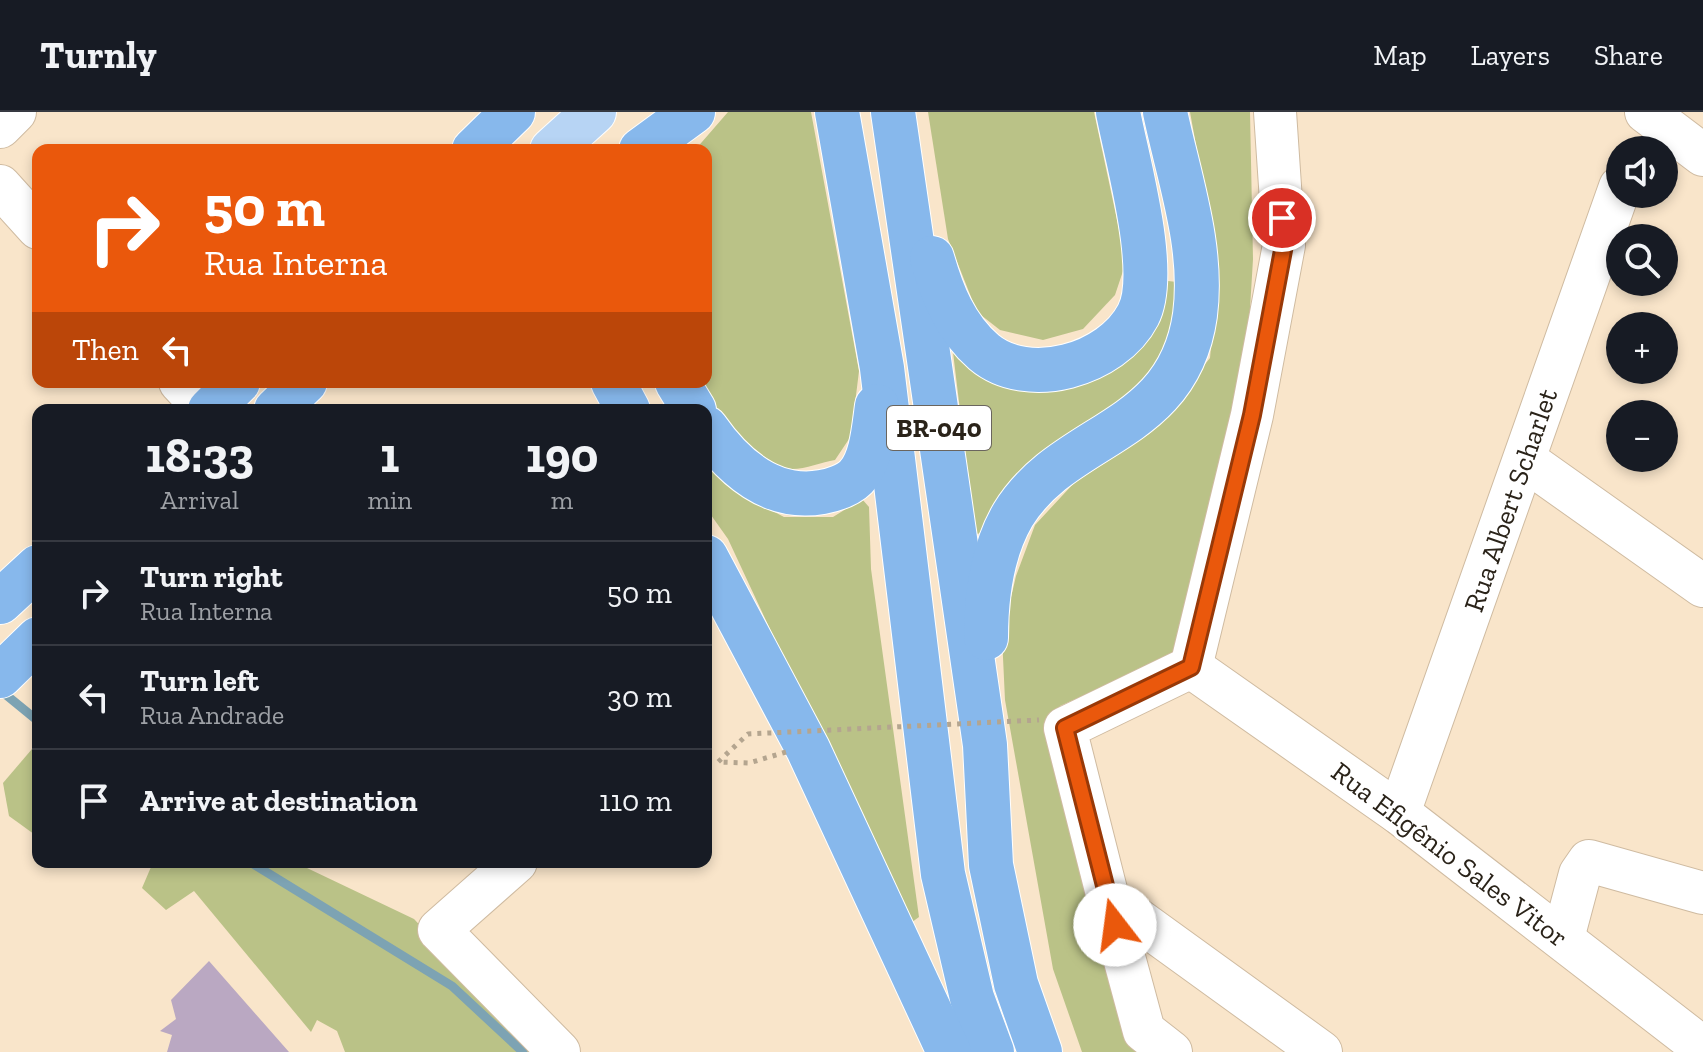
<!DOCTYPE html>
<html lang="en">
<head>
<meta charset="utf-8">
<style>
	:root { --surface:#171b24; --page:#20242c; --text:#f1f3f6; --muted:#9ea1a6; --line:#363941 }
	body { margin:0; font-family:"Zilla Slab",serif; background:var(--page); color:var(--text); height:100vh; display:flex; flex-direction:column; font-size:30px; white-space:nowrap }
	* { box-sizing:border-box; margin:0 }
	p { font-size:26px; color:var(--muted) }
	.icon { flex:none; width:44px; height:44px; fill:none; stroke:currentColor; stroke-width:2; stroke-linecap:round; stroke-linejoin:round }
	.map { position:relative; flex:1; overflow:hidden }
	.drawer { position:absolute; left:32px; top:292px; width:680px; height:464px; display:flex; flex-direction:column; background:var(--surface); border-radius:16px; box-shadow:0 4px 12px #0003 }
	.drawer>* { flex:none }
	.guide { position:absolute; left:32px; top:32px; width:680px; height:244px; border-radius:16px; box-shadow:0 4px 12px #0003; background:#ea580c; color:#fff; overflow:hidden }
	.fabs { position:absolute; left:1606px; top:24px; display:grid; gap:16px }
	.fabs a { display:grid; place-items:center; width:72px; height:72px; border-radius:50%; background:var(--surface); box-shadow:0 4px 12px #0003; font-size:40px }
	.pin { position:absolute; display:grid; place-items:center; width:68px; height:68px; color:#fff; margin:-34px; border:4px solid #fff; border-radius:50%; box-shadow:0 2px 8px #0007 }
	.me { position:absolute; width:88px; margin:-44px; rotate:345deg; stroke-linejoin:round; filter:drop-shadow(0 0 6px #0008) }
	.turn { display:flex; align-items:center; gap:28px; height:168px; padding:0 40px; font-size:36px }
	.turn .icon { width:104px; height:104px; stroke-width:2.5 }
	.turn b { display:block; font-size:56px; line-height:68px }
	.then { display:flex; align-items:center; height:76px; padding:0 40px; background:#0003; gap:16px; font-size:30px }
	.eta { display:flex; justify-content:space-evenly; align-items:center; height:136px; text-align:center }
	.eta b { font-size:48px; font-weight:800; line-height:56px }
	ul { padding:0; list-style:none }
	li { display:flex; align-items:center; gap:24px; height:104px; padding:0 40px; border-top:2px solid var(--line) }
	li div { flex:1 }
	li b { display:block; font-size:30px }
	li em { font-style:normal }
	header { display:flex; align-items:center; gap:48px; box-sizing:border-box; height:112px; padding:0 40px; background:var(--surface); border-bottom:2px solid var(--line) }
	header strong { font-size:38px }
	nav { display:flex; gap:44px; margin-inline-start:auto; font-size:28px }
	.map>svg:first-child { display:block }
	.green { fill:#bac287 }
	.lines { fill:none; stroke-linecap:round; stroke-linejoin:round }
	.stream { stroke:#7da3b3; stroke-width:9 }
	.building { fill:#baa8c2 }
	.minor-casing { stroke:#cfbba1; stroke-width:44 }
	.major-casing { stroke:#fff; stroke-width:46 }
	.highway-casing { stroke:#fff; stroke-width:46 }
	.minor { stroke:#fff; stroke-width:42 }
	.major { stroke:#b7d4f4; stroke-width:44 }
	.highway { stroke:#87b8ec; stroke-width:44 }
	.path-bridge { stroke:#b4a58f; stroke-width:5; stroke-dasharray:4 6; stroke-linecap:butt }
	.route-casing { stroke:#983908; stroke-width:20 }
	.route { stroke:#ea580c; stroke-width:14 }
	.labels { text-anchor:middle; stroke-width:7; stroke-linejoin:round; paint-order:stroke }
	.shield { fill:#fff; stroke:#6a655e; stroke-width:2 }
	.shield-label { font-size:26px; font-weight:bold; fill:#2a2319 }
	.street-label { font-size:28px; fill:#2a2319; stroke:#fff }
</style>
</head>
<body>
<header>
<strong>Turnly</strong>
<nav><a>Map</a><a>Layers</a><a>Share</a></nav>
</header>
<div class="map">
<svg width="1703" height="940" viewBox="0 0 1703 940">
	<rect width="100%" height="100%" fill="#f9e5ca"/>
	<g class="green">
		<path d="M 728,0 L 811,0 L 859,259 L 851,324 L 835,348 C 822,350 806,357 792,357 C 763,356 710,295 699,270 L 706,270 L 706,38 L 695,38 Z"/>
		<path d="M 928,0 L 1094,0 L 1126,150 L 1115,183 L 1083,217 L 1043,228 L 1000,218 L 977,200 L 948,127 Z"/>
		<path d="M 1190,0 L 1250,0 L 1253,147 L 1247,247 L 1180,540 L 1060,594 L 1051,626 L 1145,940 L 1082,940 L 1053,857 L 1005,588 L 1002,524 L 1016,464 L 1035,413 L 1074,371 L 1149,322 L 1210,246 L 1218,154 Z"/>
		<path d="M 1168,169 L 1177,170 L 1172,222 L 1146,274 L 1002,380 L 984,421 L 975,422 L 952,232 L 1084,271 L 1108,261 L 1131,245 L 1148,226 Z"/>
		<path d="M 706,340 L 735,379 L 784,405 L 833,405 L 862,387 L 869,395 L 871,457 L 919,805 L 908,813 L 728,427 L 706,396 Z"/>
		<path d="M 38,630 L 38,725 L 9,704 L 3,671 Z"/>
		<path d="M 94,750 L 307,750 L 307,756 L 414,807 L 539,940 L 345,940 L 337,919 L 317,908 L 311,920 L 194,779 L 166,798 L 142,776 L 151,755 Z"/>
	</g>
	<g class="lines">
		<g class="stream">
			<path d="M 0,578 L 38,609"/>
			<path d="M 250,750 L 452,874 L 523,940"/>
		</g>
	</g>
	<path class="building" d="M 209,849 L 289,940 L 167,940 L 172,923 L 160,919 L 176,907 L 171,888 Z"/>
	<g class="lines">
		<g class="minor-casing">
			<g id="minor">
				<path d="M 1646,0 L 1703,43"/>
				<path d="M 0,15 L 15,0"/>
				<path d="M 0,74 L 38,116"/>
				<path d="M 180,270 L 206,298"/>
				<path d="M 1525,348 L 1703,474"/>
				<path d="M 1191,555 L 1399,701 L 1703,936"/>
				<path d="M 1191,555 L 1065,616 L 1108,786 L 1321,940"/>
				<path d="M 1191,555 L 1252,303 L 1284,133 L 1275,0"/>
				<path d="M 1399,701 L 1620,75"/>
				<path d="M 516,750 L 439,818 L 559,940"/>
				<path d="M 1108,786 L 1144,919 L 1171,940"/>
				<path d="M 1563,826 L 1580,762 L 1589,749 L 1703,781"/>
			</g>
		</g>
		<g class="major-casing">
			<path id="major" d="M 552,38 L 594,0"/>
		</g>
		<g class="highway-casing">
			<g id="highway">
				<path d="M 837,0 L 882,256 L 943,762 L 972,886 L 992,940"/>
				<path d="M 893,0 L 985,633 L 991,753 L 1016,872 L 1040,940"/>
				<path d="M 474,38 L 513,0"/>
				<path d="M 641,38 L 693,0"/>
				<path d="M 932,146 C 942,181 955,215 984,240 C 1028,277 1112,253 1138,203 C 1160,161 1127,48 1118,0"/>
				<path d="M 613,270 L 628,298"/>
				<path d="M 677,270 L 694,298"/>
				<path d="M 210,298 L 238,270"/>
				<path d="M 276,298 L 305,270"/>
				<path d="M 706,316 C 734,356 772,389 822,380 C 833,378 848,373 856,365 C 872,349 874,315 877,294"/>
				<path d="M 706,445 L 808,637 L 949,940"/>
				<path d="M 0,490 L 38,455"/>
				<path d="M 986,526 C 986,485 992,439 1013,403 C 1065,318 1178,324 1195,203 C 1204,136 1179,66 1165,0"/>
				<path d="M 0,564 L 38,527"/>
			</g>
		</g>
		<use href="#minor" class="minor"/>
		<use href="#major" class="major"/>
		<use href="#highway" class="highway"/>
		<path class="path-bridge" d="M 786,640 L 749,651 L 718,650 L 748,622 L 1039,608"/>
	</g>
	<g class="lines">
		<g class="route-casing">
			<path id="route" d="M 1115,813 L 1065,616 L 1191,555 L 1252,303 L 1284,133 L 1282,106"/>
		</g>
		<use href="#route" class="route"/>
	</g>
	<g class="labels">
		<rect class="shield" x="887" y="294" width="104" height="44" rx="6"/>
		<g class="shield-label">
			<text x="939" y="325">BR-040</text>
		</g>
		<g class="street-label">
			<text transform="translate(1510 388) rotate(-71)" y="10">Rua Albert Scharlet</text>
			<text transform="translate(1450 742) rotate(37)" y="10">Rua Efigênio Sales Vitor</text>
		</g>
	</g>
</svg>
<div class="fabs">
<a><svg class="icon" aria-label="sound" viewBox="0 0 24 24"><path d="M4 9h4l5-4v14l-5-4H4zM17 9q2 3 0 6"/></svg></a>
<a><svg class="icon" aria-label="search" viewBox="0 0 24 24"><circle cx="10" cy="10" r="6"/><path d="M15 15l6 6"/></svg></a>
<a>+</a>
<a>−</a>
</div>
<div class="pin" style="left:1282px;top:106px;background:#d93025"><svg class="icon" aria-label="arrive" viewBox="0 0 24 24"><path d="M6 21V4h12l-3 4 3 4H6"/></svg></div>
<svg class="me" style="left:1115px;top:813px" viewBox="-20 -20 40 40"><circle r="19" fill="#fff"/><path d="M0-13L10 11 0 6-10 11z" fill="#ea580c"/></svg>
<div class="guide">
<div class="turn"><svg class="icon" aria-label="right" viewBox="0 0 24 24"><path d="M7 20v-9h11M14 6l5 5-5 5"/></svg><div><b>50 m</b>Rua Interna</div></div>
<div class="then">Then<svg class="icon" aria-label="left" viewBox="0 0 24 24"><path d="M17 20v-9H6M10 6l-5 5 5 5"/></svg></div>
</div>
<section class="drawer">
<div class="eta">
<div><b>18:33</b><p>Arrival</p></div>
<div><b>1</b><p>min</p></div>
<div><b>190</b><p>m</p></div>
</div>
<ul>
<li><svg class="icon" aria-label="right" viewBox="0 0 24 24"><path d="M7 20v-9h11M14 6l5 5-5 5"/></svg><div><b>Turn right</b><p>Rua Interna</p></div><em>50 m</em></li>
<li><svg class="icon" aria-label="left" viewBox="0 0 24 24"><path d="M17 20v-9H6M10 6l-5 5 5 5"/></svg><div><b>Turn left</b><p>Rua Andrade</p></div><em>30 m</em></li>
<li><svg class="icon" aria-label="arrive" viewBox="0 0 24 24"><path d="M6 21V4h12l-3 4 3 4H6"/></svg><div><b>Arrive at destination</b></div><em>110 m</em></li>
</ul>
</section>
</div>
</body>
</html>
